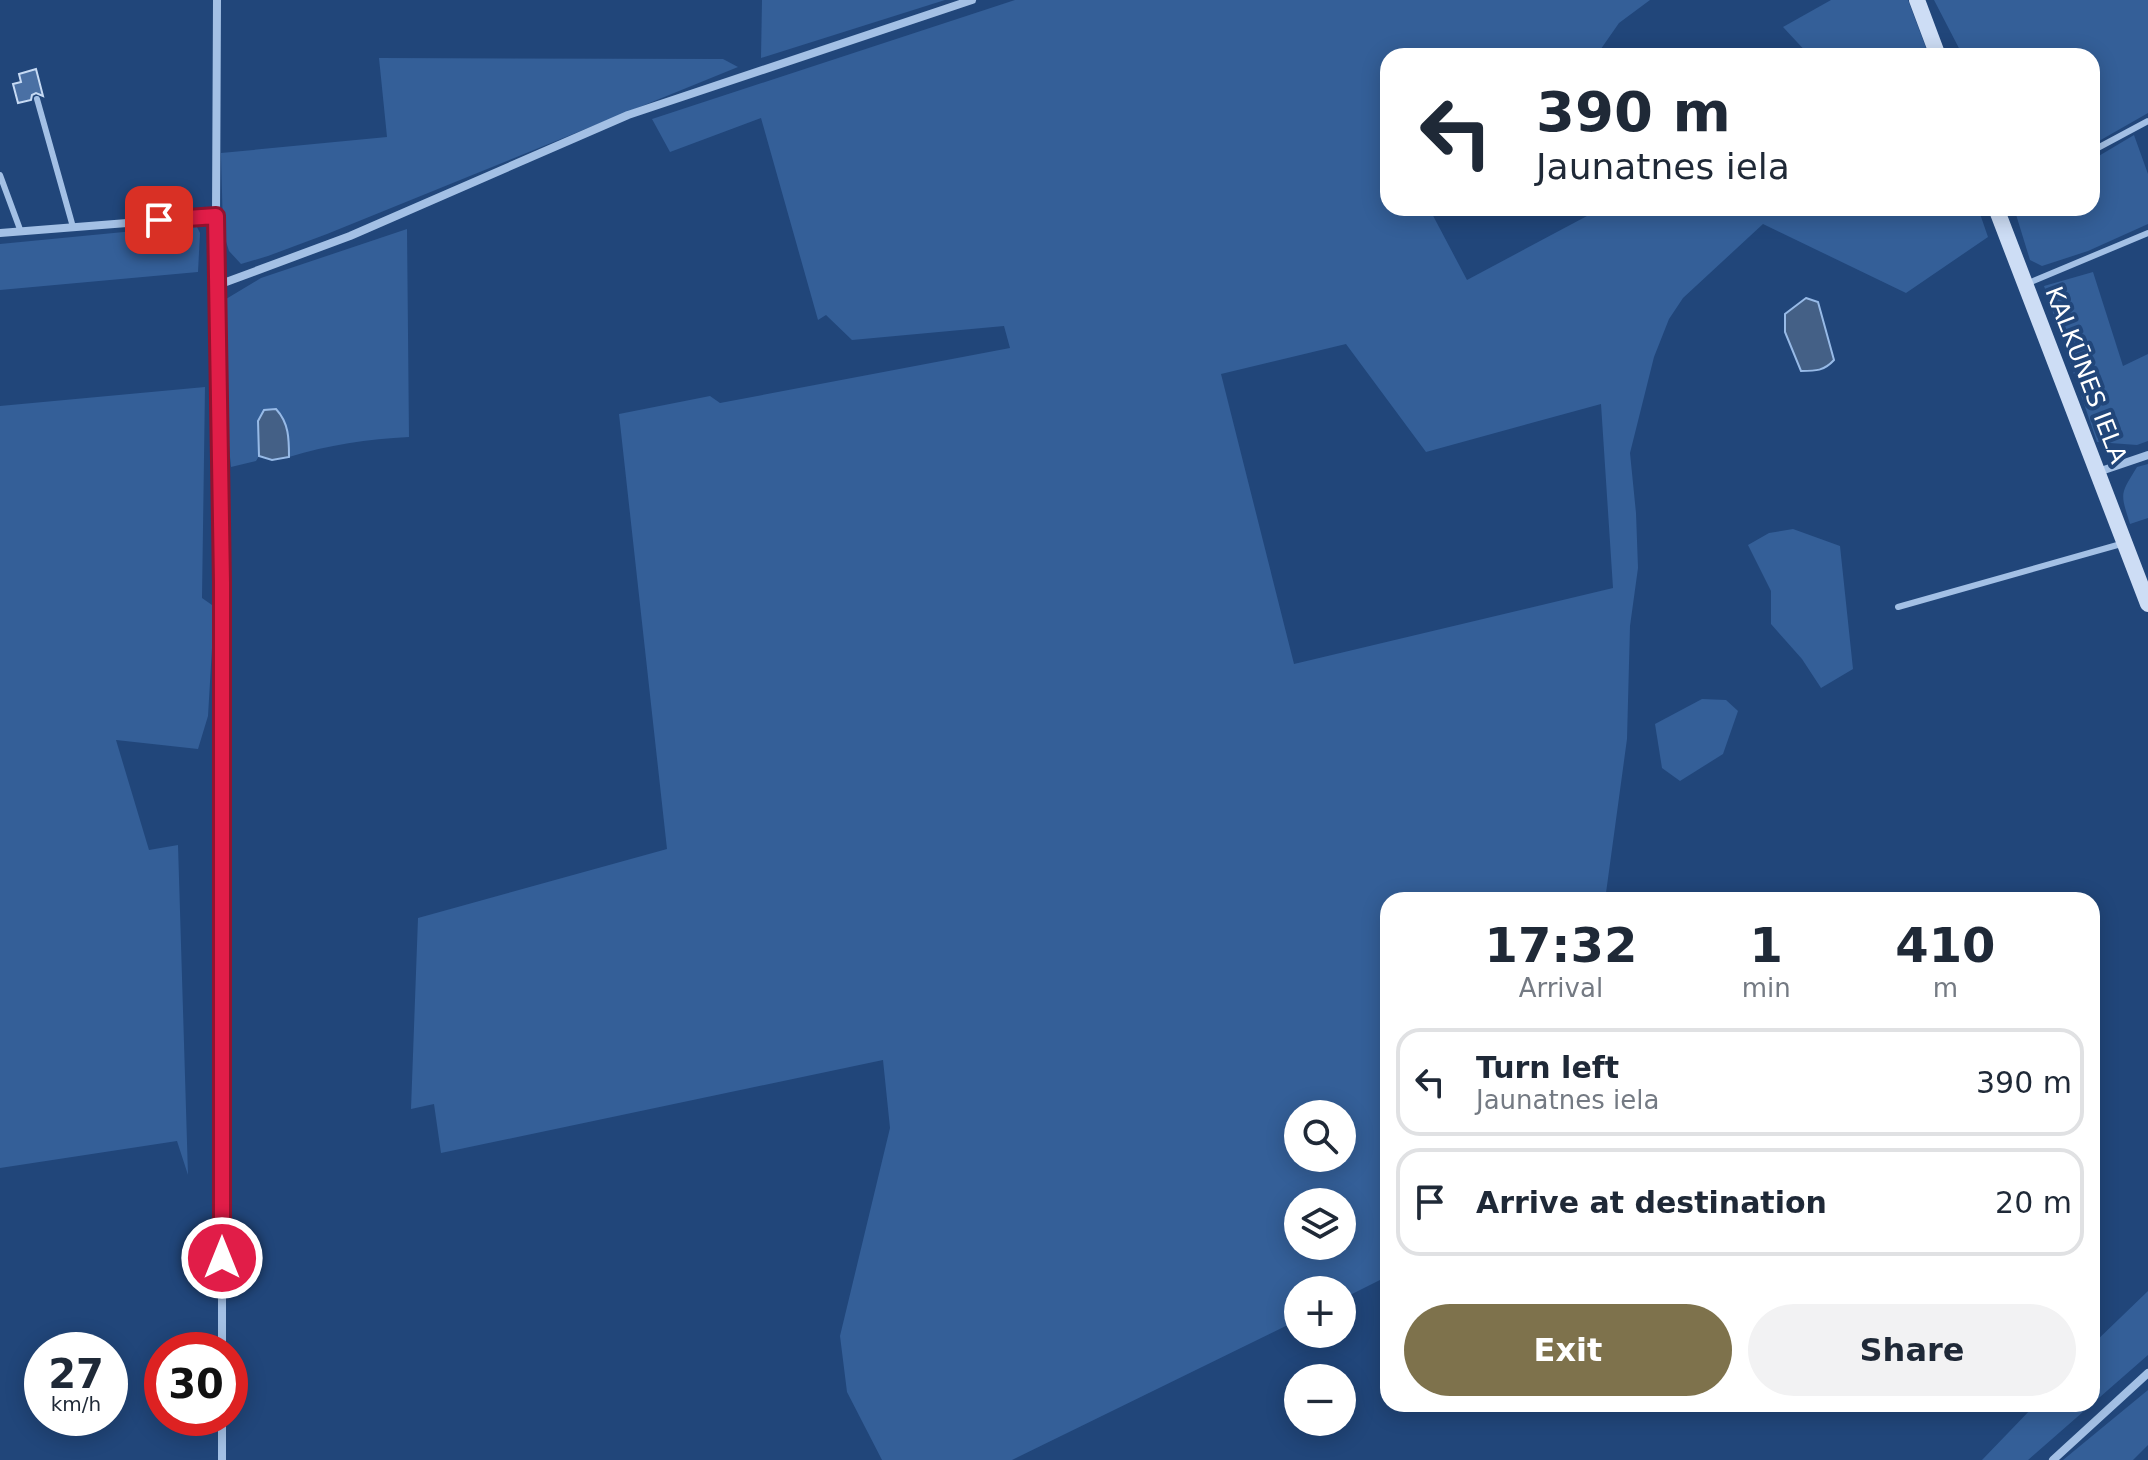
<!DOCTYPE html>
<html lang="en">
<head>
<meta charset="utf-8">
<style>
	:root { --surface:#fff; --page:#f2f2f3; --text:#1f2937; --muted:#747a83; --line:#e0e1e3; --accent:#7e724c }
	body { margin:0; font-family:"DejaVu Sans",sans-serif; background:var(--page); color:var(--text); height:100vh; display:flex; flex-direction:column; font-size:30px; white-space:nowrap }
	* { box-sizing:border-box; margin:0 }
	p { font-size:26px; color:var(--muted) }
	.icon { flex:none; width:44px; height:44px; fill:none; stroke:currentColor; stroke-width:2; stroke-linecap:round; stroke-linejoin:round }
	.map { position:relative; flex:1; overflow:hidden }
	.details { position:absolute; left:1380px; top:892px; width:720px; height:520px; display:flex; flex-direction:column; background:var(--surface); border-radius:24px; box-shadow:0 4px 20px #0003 }
	.details>* { flex:none }
	.hud { position:absolute; left:1380px; top:48px; width:720px; height:168px; border-radius:24px; box-shadow:0 4px 20px #0003; background:#fff; color:var(--text); overflow:hidden }
	.buttons { position:absolute; left:1284px; top:1100px; display:grid; gap:16px }
	.buttons a { display:grid; place-items:center; width:72px; height:72px; border-radius:50%; background:var(--surface); box-shadow:0 4px 20px #0003; font-size:40px }
	.speed { position:absolute; left:24px; top:1332px; display:flex; gap:16px; font-size:40px; font-weight:700; text-align:center }
	.speed>* { display:grid; place-content:center; width:104px; height:104px; border-radius:50%; background:var(--surface); box-shadow:0 4px 20px #0003; line-height:1 }
	.speed small { font-size:20px; font-weight:400 }
	.speed .limit { border:12px solid #d22; background:#fff; color:#111 }
	.pin { position:absolute; display:grid; place-items:center; width:68px; height:68px; color:#fff; margin:-34px; border-radius:16px; box-shadow:0 4px 12px #0006 }
	.me { position:absolute; width:88px; margin:-44px; rotate:0deg; stroke-linejoin:round; filter:drop-shadow(0 0 6px #0008) }
	.turn { display:flex; align-items:center; gap:28px; height:168px; padding:0 24px; font-size:36px }
	.turn .icon { width:104px; height:104px; stroke-width:2.5 }
	.turn b { display:block; font-size:56px; line-height:68px }
	.eta { display:flex; justify-content:space-evenly; align-items:center; height:136px; text-align:center }
	.eta b { font-size:48px; font-weight:600; line-height:56px }
	.primary-button { display:flex; gap:16px; margin-top:auto; padding:16px 24px }
	.primary-button a { flex:1; height:92px; border-radius:48px; background:var(--accent); color:#fff; font-size:32px; font-weight:600; line-height:92px; text-align:center }
	.primary-button a+a { background:var(--page); color:var(--text) }
	ul { padding:0; list-style:none }
	li { display:flex; align-items:center; gap:24px; height:108px; margin:0 16px 12px; padding:0 8px; border:4px solid var(--line); border-radius:24px }
	li div { flex:1 }
	li b { display:block; font-size:30px }
	li em { font-style:normal }
	.map>svg:first-child { display:block }
	.green { fill:#345f98; fill-rule:evenodd }
	.water { fill:#446086; stroke:#97bae7; stroke-width:2 }
	.building { fill:#4a70a4; stroke:#c6daf4; stroke-width:2 }
	.lines { fill:none; stroke-linecap:round; stroke-linejoin:round }
	.service { stroke:#a3c0e5; stroke-width:6 }
	.minor { stroke:#a3c0e5; stroke-width:8 }
	.secondary { stroke:#cdddf5; stroke-width:16 }
	.route-casing { stroke:#92132f; stroke-width:20 }
	.route { stroke:#e11d48; stroke-width:14 }
	.labels { text-anchor:middle; stroke-width:8; stroke-linejoin:round; paint-order:stroke }
	.street-label { font-size:24px; fill:#fff; stroke:#21467a }
</style>
</head>
<body>
<div class="map">
<svg width="2148" height="1460" viewBox="0 0 2148 1460">
	<rect width="100%" height="100%" fill="#21467a"/>
	<g class="green">
		<path d="M 762,0 L 945,0 L 761,58 Z"/>
		<path d="M 1015,0 L 1650,0 L 1619,23 L 1596,56 L 1388,56 L 1388,208 L 1429,208 L 1467,280 L 1602,208 L 1978,208 L 1988,237 L 1906,293 L 1763,224 L 1683,298 L 1669,319 L 1654,357 L 1630,453 L 1636,513 L 1638,568 L 1630,626 L 1627,739 L 1606,893 L 1606,900 L 1388,900 L 1388,1276 L 1342,1299 L 1342,1290 L 1298,1290 L 1298,1320 L 1012,1460 L 882,1460 L 847,1392 L 840,1336 L 890,1128 L 883,1060 L 441,1153 L 434,1104 L 411,1109 L 418,918 L 667,849 L 619,414 L 710,396 L 720,403 L 1010,348 L 1004,326 L 852,340 L 826,315 L 818,320 L 761,118 L 670,152 L 652,119 ZM 1346,344 L 1426,452 L 1601,404 L 1613,588 L 1294,664 L 1221,374 ZM 1298,1114 L 1342,1114 L 1342,1158 L 1298,1158 ZM 1298,1202 L 1342,1202 L 1342,1246 L 1298,1246 Z"/>
		<path d="M 1831,0 L 1908,0 L 1929,56 L 1810,56 L 1783,27 Z"/>
		<path d="M 1934,0 L 2148,0 L 2148,113 L 2092,145 L 2092,56 L 1963,56 Z"/>
		<path d="M 379,58 L 723,59 L 738,67 L 327,234 L 268,256 L 241,264 L 229,251 L 223,232 L 221,153 L 387,137 Z"/>
		<path d="M 2134,135 L 2148,174 L 2148,224 L 2088,251 L 2042,266 L 2030,260 L 2014,208 L 2092,208 L 2092,160 Z"/>
		<path d="M 196,225 L 200,233 L 198,272 L 0,290 L 0,244 Z"/>
		<path d="M 407,229 L 409,437 C 368,439 328,445 289,457 L 289,438 L 258,421 L 259,456 L 256,461 L 231,467 L 227,426 L 226,299 L 261,278 Z"/>
		<path d="M 2093,272 L 2123,366 L 2148,354 L 2148,441 L 2137,445 L 2097,442 L 2044,286 Z"/>
		<path d="M 205,387 L 202,598 L 212,605 L 214,614 L 208,716 L 198,749 L 116,740 L 149,850 L 178,845 L 188,1175 L 177,1141 L 0,1168 L 0,406 Z"/>
		<path d="M 2148,464 L 2148,518 L 2130,524 C 2120,492 2120,495 2137,467 Z"/>
		<path d="M 1793,529 L 1840,546 L 1853,669 L 1821,688 L 1802,659 L 1771,624 L 1771,591 L 1748,545 L 1769,533 Z"/>
		<path d="M 1702,699 L 1726,700 L 1738,711 L 1723,754 L 1680,781 L 1662,768 L 1655,724 Z"/>
		<path d="M 2148,1291 L 2148,1355 L 2028,1460 L 1982,1460 L 2036,1404 L 2092,1404 L 2092,1345 Z"/>
		<path d="M 2148,1390 L 2148,1445 L 2133,1460 L 2063,1460 Z"/>
	</g>
	<g class="water">
		<path d="M 1806,298 L 1818,302 L 1834,360 C 1824,371 1816,371 1801,371 L 1785,332 L 1785,314 Z"/>
		<path d="M 276,409 C 289,423 289,439 289,457 L 272,460 L 259,456 L 258,421 L 264,410 Z"/>
	</g>
	<path class="building" d="M 36,69 L 43,96 L 36,93 L 32,95 L 31,100 L 18,103 L 13,84 L 21,82 L 19,74 Z"/>
	<g class="lines">
		<g class="service">
			<path d="M 37,99 L 73,227"/>
			<path d="M 2092,151 L 2148,121"/>
			<path d="M 0,175 L 21,232"/>
			<path d="M 2026,284 L 2148,233"/>
			<path d="M 1898,607 L 2121,544"/>
		</g>
		<g class="minor">
			<path d="M 217,0 L 216,216 L 222,582 L 222,1350"/>
			<path d="M 0,233 L 216,216"/>
			<path d="M 218,285 L 350,236 L 628,115 L 972,0"/>
			<path d="M 2098,472 L 2148,455"/>
			<path d="M 222,1418 L 222,1460"/>
			<path d="M 2053,1460 L 2148,1373"/>
		</g>
		<g class="secondary">
			<path d="M 1917,0 L 1938,56"/>
			<path d="M 1996,208 L 2148,604"/>
		</g>
	</g>
	<g class="lines">
		<g class="route-casing">
			<path id="route" d="M 159,220 L 216,216 L 222,582 L 222,1258"/>
		</g>
		<use href="#route" class="route"/>
	</g>
	<g class="labels">
		<g class="street-label">
			<text transform="translate(2086 375) rotate(69)" y="8">KALKŪNES IELA</text>
		</g>
	</g>
</svg>
<div class="buttons">
<a><svg class="icon" aria-label="search" viewBox="0 0 24 24"><circle cx="10" cy="10" r="6"/><path d="M15 15l6 6"/></svg></a>
<a><svg class="icon" aria-label="layers" viewBox="0 0 24 24"><path d="M12 4l9 5-9 5-9-5zM3 14l9 5 9-5"/></svg></a>
<a>+</a>
<a>−</a>
</div>
<div class="speed"><div>27<small>km/h</small></div><div class="limit">30</div></div>
<div class="pin" style="left:159px;top:220px;background:#d93025"><svg class="icon" aria-label="arrive" viewBox="0 0 24 24"><path d="M6 21V4h12l-3 4 3 4H6"/></svg></div>
<svg class="me" style="left:222px;top:1258px" viewBox="-20 -20 40 40"><circle r="17" fill="#e11d48" stroke="#fff" stroke-width="3"/><path d="M0-11L8 9 0 5-8 9z" fill="#fff"/></svg>
<div class="hud">
<div class="turn"><svg class="icon" aria-label="left" viewBox="0 0 24 24"><path d="M17 20v-9H6M10 6l-5 5 5 5"/></svg><div><b>390 m</b>Jaunatnes iela</div></div>
</div>
<section class="details">
<div class="eta">
<div><b>17:32</b><p>Arrival</p></div>
<div><b>1</b><p>min</p></div>
<div><b>410</b><p>m</p></div>
</div>
<ul>
<li><svg class="icon" aria-label="left" viewBox="0 0 24 24"><path d="M17 20v-9H6M10 6l-5 5 5 5"/></svg><div><b>Turn left</b><p>Jaunatnes iela</p></div><em>390 m</em></li>
<li><svg class="icon" aria-label="arrive" viewBox="0 0 24 24"><path d="M6 21V4h12l-3 4 3 4H6"/></svg><div><b>Arrive at destination</b></div><em>20 m</em></li>
</ul>
<div class="primary-button"><a>Exit</a><a>Share</a></div>
</section>
</div>
</body>
</html>
